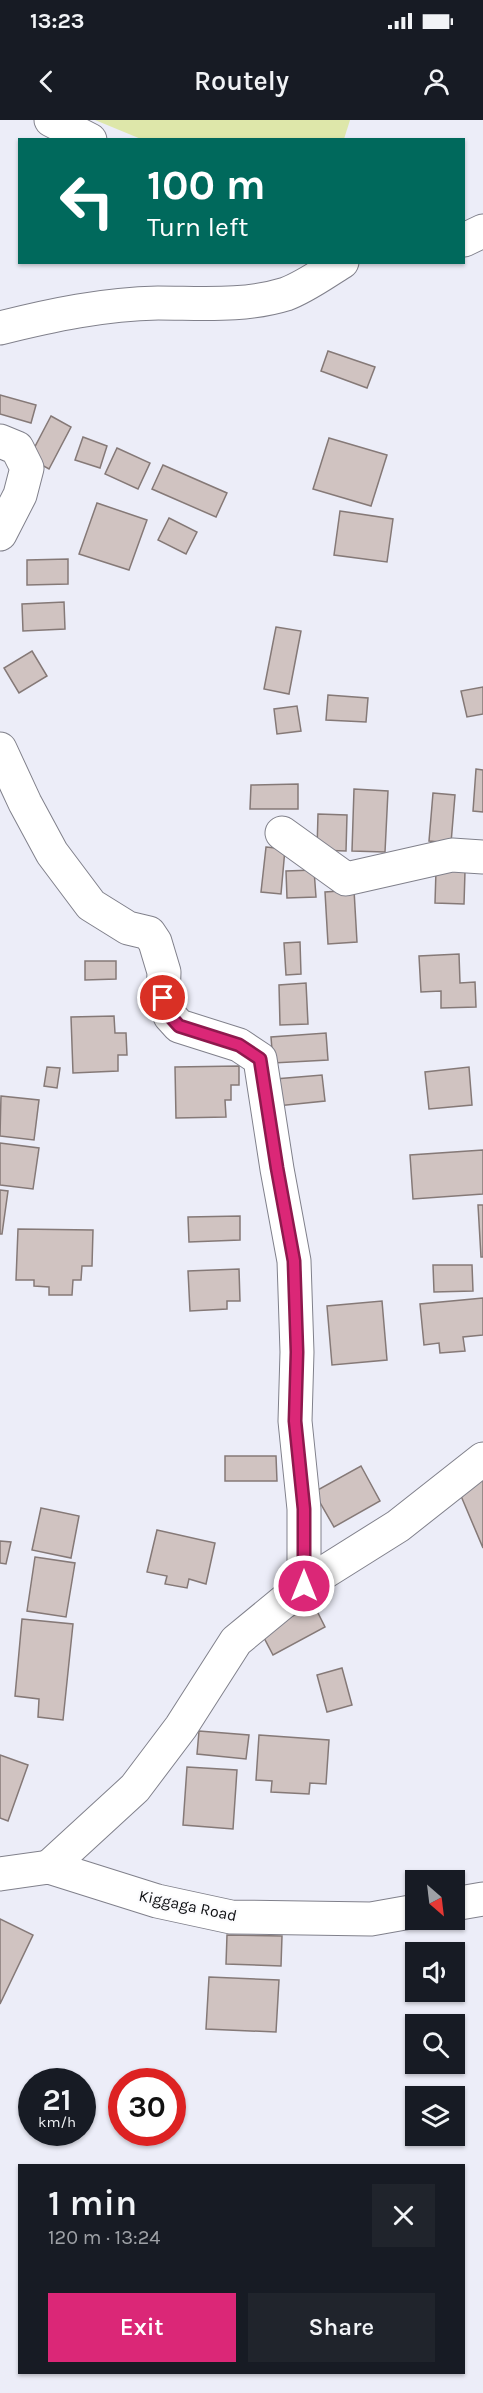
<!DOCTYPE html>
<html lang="en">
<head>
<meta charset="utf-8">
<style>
	:root { --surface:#171b24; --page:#20242c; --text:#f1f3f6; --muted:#9ea1a6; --accent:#db2777 }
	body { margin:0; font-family:Karla,sans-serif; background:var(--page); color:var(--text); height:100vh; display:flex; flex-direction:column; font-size:22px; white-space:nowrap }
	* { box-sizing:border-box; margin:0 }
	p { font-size:20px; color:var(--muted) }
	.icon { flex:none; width:33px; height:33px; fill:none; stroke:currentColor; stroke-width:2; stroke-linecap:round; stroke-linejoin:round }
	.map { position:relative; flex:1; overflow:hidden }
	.sheet { position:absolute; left:18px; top:2044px; width:447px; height:210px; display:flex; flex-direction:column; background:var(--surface); border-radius:0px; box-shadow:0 2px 4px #0004 }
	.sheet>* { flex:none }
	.guide { position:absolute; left:18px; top:18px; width:447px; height:126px; border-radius:0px; box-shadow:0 2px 4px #0004; background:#00695c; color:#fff; overflow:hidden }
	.needle { width:39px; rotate:152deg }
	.controls { position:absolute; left:405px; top:1750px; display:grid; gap:12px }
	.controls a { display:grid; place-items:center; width:60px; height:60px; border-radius:0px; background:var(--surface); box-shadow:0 2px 4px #0004; font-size:30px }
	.speed { position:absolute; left:18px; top:1948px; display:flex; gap:12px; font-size:30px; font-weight:700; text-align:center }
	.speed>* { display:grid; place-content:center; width:78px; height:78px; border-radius:50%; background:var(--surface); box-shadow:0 2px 4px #0004; line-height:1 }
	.speed small { font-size:15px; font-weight:400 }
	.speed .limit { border:9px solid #d22; background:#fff; color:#111 }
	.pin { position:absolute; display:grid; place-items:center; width:51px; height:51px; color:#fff; margin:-26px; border:3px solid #fff; border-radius:50%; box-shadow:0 2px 6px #0007 }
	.me { position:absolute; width:66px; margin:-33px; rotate:0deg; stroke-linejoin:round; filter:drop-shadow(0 0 4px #0008) }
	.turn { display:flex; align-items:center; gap:21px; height:126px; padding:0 30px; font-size:27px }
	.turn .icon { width:78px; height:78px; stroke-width:2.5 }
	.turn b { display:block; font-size:42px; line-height:51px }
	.round { display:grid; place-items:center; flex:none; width:63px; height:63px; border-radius:0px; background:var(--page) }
	.head { display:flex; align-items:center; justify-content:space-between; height:102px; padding:0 30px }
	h1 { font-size:36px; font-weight:600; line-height:45px }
	.primary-button { display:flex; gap:12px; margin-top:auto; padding:12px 30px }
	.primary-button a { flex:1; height:69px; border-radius:0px; background:var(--accent); color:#fff; font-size:24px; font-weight:600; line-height:69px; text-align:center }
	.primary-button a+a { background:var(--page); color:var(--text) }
	.status { display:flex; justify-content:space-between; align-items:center; height:42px; padding:0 30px; background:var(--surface); direction:ltr }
	.status svg { height:16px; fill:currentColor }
	header { display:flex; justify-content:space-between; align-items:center; height:78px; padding:0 30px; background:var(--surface); font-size:27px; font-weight:600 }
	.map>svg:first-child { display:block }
	.green { fill:#dee7aa }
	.building { fill:#d0c3c1; stroke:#857977; stroke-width:1.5 }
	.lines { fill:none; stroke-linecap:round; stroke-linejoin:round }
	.minor-casing { stroke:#80808b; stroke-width:35 }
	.minor { stroke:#fff; stroke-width:33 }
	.route-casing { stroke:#8e194d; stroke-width:15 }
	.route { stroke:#db2777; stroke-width:10 }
	.labels { text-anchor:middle; stroke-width:4.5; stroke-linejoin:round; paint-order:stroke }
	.street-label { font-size:16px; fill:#0e0f12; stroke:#fbfbfd }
</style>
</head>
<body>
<div class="status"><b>13:23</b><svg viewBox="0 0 49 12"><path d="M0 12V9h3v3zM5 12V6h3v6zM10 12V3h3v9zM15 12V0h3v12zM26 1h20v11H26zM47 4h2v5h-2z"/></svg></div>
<header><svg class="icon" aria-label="back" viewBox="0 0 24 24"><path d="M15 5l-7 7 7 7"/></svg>Routely<svg class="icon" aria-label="person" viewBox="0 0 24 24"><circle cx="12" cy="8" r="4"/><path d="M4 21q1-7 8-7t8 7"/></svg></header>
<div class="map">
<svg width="483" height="2273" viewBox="0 0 483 2273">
	<rect width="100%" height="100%" fill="#ecedf8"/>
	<path class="green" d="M 95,0 L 350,0 L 344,19 L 141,19 Z"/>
	<g class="building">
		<path d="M 328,231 L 375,247 L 367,268 L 321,251 Z"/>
		<path d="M 0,275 L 36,285 L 31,303 L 0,294 Z"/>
		<path d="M 51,296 L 71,307 L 49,349 L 29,338 Z"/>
		<path d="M 83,317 L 107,326 L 100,348 L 75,340 Z"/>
		<path d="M 329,318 L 387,335 L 371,386 L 313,369 Z"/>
		<path d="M 117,328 L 150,343 L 138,369 L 105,354 Z"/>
		<path d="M 163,345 L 227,373 L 216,397 L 152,369 Z"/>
		<path d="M 97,383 L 147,400 L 129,450 L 79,434 Z"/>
		<path d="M 340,391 L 393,399 L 387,442 L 334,435 Z"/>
		<path d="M 169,398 L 197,412 L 186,434 L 158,420 Z"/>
		<path d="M 68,439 L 68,464 L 27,465 L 27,440 Z"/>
		<path d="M 64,482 L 65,509 L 23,511 L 22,484 Z"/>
		<path d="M 276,507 L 301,511 L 289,574 L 264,569 Z"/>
		<path d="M 32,531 L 47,556 L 19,573 L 4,548 Z"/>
		<path d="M 483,567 L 483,594 L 467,597 L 461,571 Z"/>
		<path d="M 328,575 L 368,578 L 366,602 L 326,600 Z"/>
		<path d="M 297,586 L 301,611 L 277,614 L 274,589 Z"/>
		<path d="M 476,649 L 483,650 L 483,692 L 473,691 Z"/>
		<path d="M 298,664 L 298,689 L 250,689 L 251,665 Z"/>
		<path d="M 354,669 L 388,671 L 385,732 L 352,731 Z"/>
		<path d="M 433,673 L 455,675 L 451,723 L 429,721 Z"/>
		<path d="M 318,694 L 347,695 L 346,731 L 317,730 Z"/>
		<path d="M 266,727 L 285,729 L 281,774 L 261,772 Z"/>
		<path d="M 314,750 L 316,777 L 287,778 L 286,751 Z"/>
		<path d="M 436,750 L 465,751 L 464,784 L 435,783 Z"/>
		<path d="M 354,770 L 357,822 L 328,824 L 325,772 Z"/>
		<path d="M 300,822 L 301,854 L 286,855 L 284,823 Z"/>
		<path d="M 459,834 L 460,863 L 475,862 L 476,887 L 441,888 L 441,871 L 421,872 L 419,836 Z"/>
		<path d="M 85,841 L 116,841 L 116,859 L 85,860 Z"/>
		<path d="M 306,863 L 308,904 L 280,905 L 279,865 Z"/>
		<path d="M 114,896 L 115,913 L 126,913 L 127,935 L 118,935 L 118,951 L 73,953 L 71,897 Z"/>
		<path d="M 326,913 L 328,940 L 273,943 L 271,917 Z"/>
		<path d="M 239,946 L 239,965 L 231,965 L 231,980 L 225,980 L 226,997 L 176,998 L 175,947 Z"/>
		<path d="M 47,947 L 60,948 L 57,968 L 44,966 Z"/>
		<path d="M 469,947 L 472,985 L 429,989 L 425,952 Z"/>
		<path d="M 322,955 L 325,981 L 277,986 L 275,959 Z"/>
		<path d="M 1,976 L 39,980 L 34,1020 L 0,1016 Z"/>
		<path d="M 0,1023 L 39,1028 L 33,1069 L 0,1065 Z"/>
		<path d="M 483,1030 L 483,1074 L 413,1079 L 410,1035 Z"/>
		<path d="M 0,1070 L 8,1071 L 2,1114 L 0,1114 Z"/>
		<path d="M 478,1085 L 483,1085 L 483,1137 L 481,1137 Z"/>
		<path d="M 240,1096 L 240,1120 L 189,1122 L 188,1097 Z"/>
		<path d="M 18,1109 L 93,1110 L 92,1146 L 82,1146 L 81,1160 L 73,1160 L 72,1175 L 49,1175 L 49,1167 L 34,1166 L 34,1160 L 16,1160 Z"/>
		<path d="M 433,1145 L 472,1145 L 473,1171 L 434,1172 Z"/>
		<path d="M 239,1149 L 240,1181 L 227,1181 L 227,1189 L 190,1191 L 188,1151 Z"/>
		<path d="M 483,1178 L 483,1215 L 463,1217 L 465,1231 L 440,1233 L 439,1223 L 424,1225 L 420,1184 Z"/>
		<path d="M 382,1181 L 387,1240 L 332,1245 L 327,1186 Z"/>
		<path d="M 225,1336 L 276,1336 L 277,1361 L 225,1361 Z"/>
		<path d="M 361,1346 L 380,1381 L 334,1407 L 314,1372 Z"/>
		<path d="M 483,1353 L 483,1428 L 461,1376 Z"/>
		<path d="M 41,1388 L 79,1396 L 71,1438 L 32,1430 Z"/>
		<path d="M 157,1410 L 215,1423 L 206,1464 L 189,1459 L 187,1468 L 165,1464 L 167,1456 L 147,1452 Z"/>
		<path d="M 0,1421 L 11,1422 L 6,1444 L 0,1443 Z"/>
		<path d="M 35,1437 L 75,1443 L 66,1497 L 27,1491 Z"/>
		<path d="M 314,1485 L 325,1507 L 273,1535 L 261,1512 Z"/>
		<path d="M 22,1499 L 73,1504 L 63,1600 L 38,1597 L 39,1579 L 15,1576 Z"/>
		<path d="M 342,1548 L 352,1585 L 327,1592 L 317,1555 Z"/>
		<path d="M 199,1611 L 249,1615 L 246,1639 L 197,1634 Z"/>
		<path d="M 259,1615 L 329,1620 L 326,1664 L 310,1663 L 309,1674 L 271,1672 L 272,1661 L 256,1660 Z"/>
		<path d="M 0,1635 L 28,1645 L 8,1701 L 0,1698 Z"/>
		<path d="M 187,1647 L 237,1650 L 233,1709 L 183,1705 Z"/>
		<path d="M 0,1799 L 33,1815 L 0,1884 Z"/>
		<path d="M 227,1815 L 282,1816 L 281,1846 L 226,1844 Z"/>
		<path d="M 209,1857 L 279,1860 L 276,1912 L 206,1909 Z"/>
	</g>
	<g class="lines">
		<g class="minor-casing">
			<g id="minor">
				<path d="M 51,0 L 90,20"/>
				<path d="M 464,120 L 483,111"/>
				<path d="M 0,208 C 52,195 104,184 158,183 C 201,183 244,187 286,174 C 305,167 324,153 342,142"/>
				<path d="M 0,321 L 17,328 L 27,348 L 20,375 L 0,414"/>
				<path d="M 0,629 L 25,683 L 52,733 L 91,785 L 128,808 L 149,813 L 155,822 L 164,852 L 163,878 L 170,896 L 179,906 L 239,925 L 260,939 L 277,1049 L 294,1141 L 297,1232 L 295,1301 L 304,1389 L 304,1465"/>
				<path d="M 282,713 L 346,759 L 452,735 L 483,737"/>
				<path d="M 49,1747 L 135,1668 L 181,1607 L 236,1521 L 304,1465 L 398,1406 L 483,1339"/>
				<path d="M 0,1754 L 49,1747 L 157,1781 L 231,1797 L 371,1799 L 416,1791"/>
				<path d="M 454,1784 L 483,1779"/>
			</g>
		</g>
		<use href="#minor" class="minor"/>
	</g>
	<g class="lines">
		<g class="route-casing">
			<path id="route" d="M 163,878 L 170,896 L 179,906 L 239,925 L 260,939 L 277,1048 L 294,1141 L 297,1232 L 295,1301 L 304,1389 L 304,1466"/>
		</g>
		<use href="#route" class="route"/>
	</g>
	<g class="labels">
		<g class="street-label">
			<text transform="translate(188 1785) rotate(12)" y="6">Kiggaga Road</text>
		</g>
	</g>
</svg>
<div class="controls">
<a><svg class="needle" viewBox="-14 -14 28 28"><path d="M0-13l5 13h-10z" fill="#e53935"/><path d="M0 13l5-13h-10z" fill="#9ea1a6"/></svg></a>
<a><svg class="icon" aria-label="sound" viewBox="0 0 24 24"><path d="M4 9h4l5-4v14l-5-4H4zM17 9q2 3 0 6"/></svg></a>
<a><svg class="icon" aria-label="search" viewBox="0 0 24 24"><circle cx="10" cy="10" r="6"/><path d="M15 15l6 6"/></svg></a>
<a><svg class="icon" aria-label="layers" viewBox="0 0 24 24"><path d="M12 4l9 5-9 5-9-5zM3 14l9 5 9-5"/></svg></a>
</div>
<div class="speed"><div>21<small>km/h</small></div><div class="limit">30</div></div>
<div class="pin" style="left:163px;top:878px;background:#d93025"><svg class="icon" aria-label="arrive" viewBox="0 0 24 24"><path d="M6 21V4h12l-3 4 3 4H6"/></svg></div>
<svg class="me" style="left:304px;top:1466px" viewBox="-20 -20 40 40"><circle r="17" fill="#db2777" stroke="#fff" stroke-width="3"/><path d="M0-11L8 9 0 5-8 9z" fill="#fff"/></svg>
<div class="guide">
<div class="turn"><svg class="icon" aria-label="left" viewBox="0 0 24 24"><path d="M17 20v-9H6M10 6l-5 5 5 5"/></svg><div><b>100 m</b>Turn left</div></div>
</div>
<section class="sheet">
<div class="head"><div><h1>1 min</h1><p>120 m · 13:24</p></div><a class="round"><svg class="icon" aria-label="close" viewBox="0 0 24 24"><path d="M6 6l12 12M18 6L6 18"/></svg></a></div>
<div class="primary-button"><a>Exit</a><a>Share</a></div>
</section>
</div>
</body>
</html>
